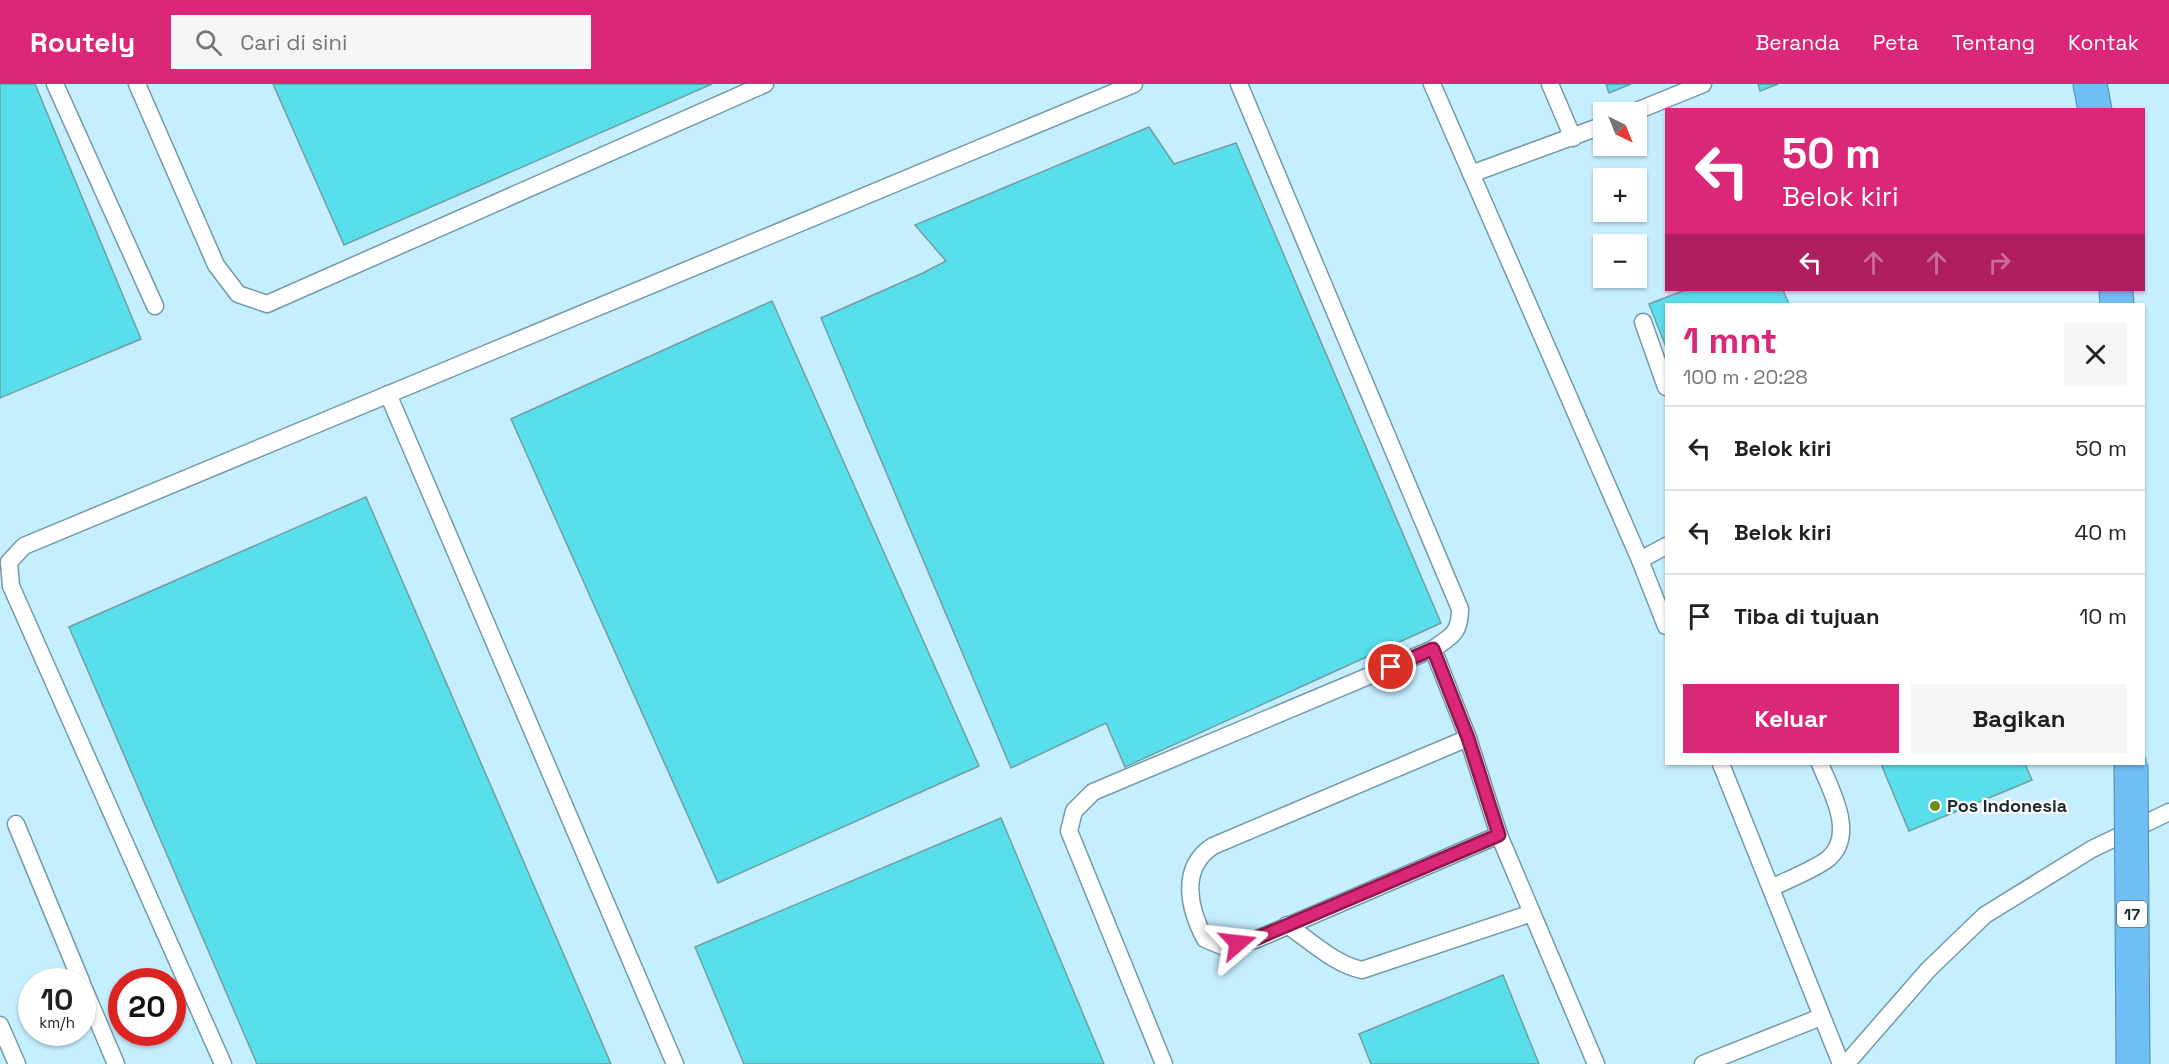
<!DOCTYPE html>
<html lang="id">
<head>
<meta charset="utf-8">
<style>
	:root { --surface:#fff; --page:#f6f6f6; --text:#202124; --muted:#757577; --line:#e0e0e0; --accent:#db2777 }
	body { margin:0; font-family:"Space Grotesk",sans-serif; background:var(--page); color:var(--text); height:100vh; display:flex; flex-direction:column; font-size:22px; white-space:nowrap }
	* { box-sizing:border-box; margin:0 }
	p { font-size:20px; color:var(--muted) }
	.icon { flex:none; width:33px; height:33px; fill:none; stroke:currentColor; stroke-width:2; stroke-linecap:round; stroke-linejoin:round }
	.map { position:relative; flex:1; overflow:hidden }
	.sheet { position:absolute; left:1665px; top:219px; width:480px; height:462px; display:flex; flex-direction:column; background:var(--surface); border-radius:0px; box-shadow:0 2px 4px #0004 }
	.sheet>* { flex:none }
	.guide { position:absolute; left:1665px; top:24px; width:480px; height:183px; border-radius:0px; box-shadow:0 2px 4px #0004; background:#db2777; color:#fff; overflow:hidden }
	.needle { width:39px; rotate:137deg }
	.controls { position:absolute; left:1593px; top:18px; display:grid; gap:12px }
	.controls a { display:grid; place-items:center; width:54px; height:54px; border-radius:0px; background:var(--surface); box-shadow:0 2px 4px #0004; font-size:30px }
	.speed { position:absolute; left:18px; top:884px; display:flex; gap:12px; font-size:30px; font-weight:700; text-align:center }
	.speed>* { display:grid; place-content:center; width:78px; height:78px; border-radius:50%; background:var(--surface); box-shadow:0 2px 4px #0004; line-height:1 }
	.speed small { font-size:15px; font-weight:400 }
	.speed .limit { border:9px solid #d22; background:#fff; color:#111 }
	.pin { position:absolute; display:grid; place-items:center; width:51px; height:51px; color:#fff; margin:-26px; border:3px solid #fff; border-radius:50%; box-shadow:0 2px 6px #0007 }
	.me { position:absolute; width:66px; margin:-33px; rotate:73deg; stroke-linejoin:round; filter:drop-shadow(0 0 4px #0008) }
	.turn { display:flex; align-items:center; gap:21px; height:126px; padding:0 18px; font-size:27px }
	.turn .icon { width:78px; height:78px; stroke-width:2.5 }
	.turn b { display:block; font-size:42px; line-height:51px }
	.lanes { display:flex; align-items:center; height:57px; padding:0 18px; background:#0003; justify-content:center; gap:30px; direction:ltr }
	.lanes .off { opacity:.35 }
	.round { display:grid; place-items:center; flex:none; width:63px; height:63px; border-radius:0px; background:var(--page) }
	.overview { display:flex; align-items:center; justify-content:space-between; height:102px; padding:0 18px }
	h1 { font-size:36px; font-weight:600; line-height:45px; color:var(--accent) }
	.button { display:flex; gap:12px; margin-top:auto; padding:12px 18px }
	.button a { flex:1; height:69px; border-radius:0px; background:var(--accent); color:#fff; font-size:24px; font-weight:600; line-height:69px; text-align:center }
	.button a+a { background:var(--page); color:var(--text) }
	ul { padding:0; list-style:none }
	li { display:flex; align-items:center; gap:18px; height:84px; padding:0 18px; border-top:2px solid var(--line) }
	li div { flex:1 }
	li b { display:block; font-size:22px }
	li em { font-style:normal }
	header { display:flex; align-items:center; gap:36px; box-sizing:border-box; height:84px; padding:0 30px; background:var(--accent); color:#fff }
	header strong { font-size:28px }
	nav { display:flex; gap:33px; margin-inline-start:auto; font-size:21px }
	.search { width:420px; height:54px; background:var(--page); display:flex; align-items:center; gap:15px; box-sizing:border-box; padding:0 21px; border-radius:0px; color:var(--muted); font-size:22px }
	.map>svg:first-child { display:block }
	.building { fill:#58dfeb; stroke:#729ea2; stroke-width:1.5 }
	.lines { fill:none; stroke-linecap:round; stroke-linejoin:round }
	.lane-casing { stroke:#729aa8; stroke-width:19 }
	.highway-casing { stroke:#518aaf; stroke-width:35 }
	.lane { stroke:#fff; stroke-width:16 }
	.highway { stroke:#6fbef4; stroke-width:33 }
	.highway-bridge-casing { stroke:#518aaf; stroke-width:35; stroke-linecap:butt }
	.highway-bridge { stroke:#6fbef4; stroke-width:33 }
	.route-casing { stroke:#8e194d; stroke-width:15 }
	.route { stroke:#db2777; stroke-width:10 }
	.poi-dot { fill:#668e1c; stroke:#fff; stroke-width:2 }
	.labels { text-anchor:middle; stroke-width:4.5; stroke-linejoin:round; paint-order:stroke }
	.shield { fill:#fff; stroke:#5e696d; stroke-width:1.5 }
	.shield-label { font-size:16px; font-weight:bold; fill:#19292f }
	.poi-label { font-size:18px; font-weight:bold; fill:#19292f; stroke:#fff; text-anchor:start }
</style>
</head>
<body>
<header>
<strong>Routely</strong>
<div class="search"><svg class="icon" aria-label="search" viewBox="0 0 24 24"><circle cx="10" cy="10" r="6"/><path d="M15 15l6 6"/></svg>Cari di sini</div>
<nav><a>Beranda</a><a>Peta</a><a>Tentang</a><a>Kontak</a></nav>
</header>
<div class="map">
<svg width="2169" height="980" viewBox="0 0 2169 980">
	<rect width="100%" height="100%" fill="#c5efff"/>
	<g class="building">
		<path d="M 0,0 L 35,0 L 141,255 L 0,314 Z"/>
		<path d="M 273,0 L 712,0 L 344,161 Z"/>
		<path d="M 1606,0 L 1631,0 L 1609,9 Z"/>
		<path d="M 1758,0 L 1778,0 L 1760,7 Z"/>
		<path d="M 1149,43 L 1174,80 L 1236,59 L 1441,539 L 1125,683 L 1106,639 L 1011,684 L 821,234 L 923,189 L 946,177 L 915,141 Z"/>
		<path d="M 1685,206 L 1783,206 L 1789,220 L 1666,220 L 1666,263 L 1649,220 Z"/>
		<path d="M 772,217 L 979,682 L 718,799 L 511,335 Z"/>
		<path d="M 366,413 L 611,980 L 257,980 L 69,543 Z"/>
		<path d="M 1881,680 L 2025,680 L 2032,696 L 1909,747 Z"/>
		<path d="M 1001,734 L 1104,980 L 744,980 L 695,863 Z"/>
		<path d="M 1503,891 L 1539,980 L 1371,980 L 1359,950 Z"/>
	</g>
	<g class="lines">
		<g class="lane-casing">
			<g id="lane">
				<path d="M 55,0 L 155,222"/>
				<path d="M 137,0 L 216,181 L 238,210 L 267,220 L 765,0"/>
				<path d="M 1432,0 L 1640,476 L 1666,542"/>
				<path d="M 1550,0 L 1573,54"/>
				<path d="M 1634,28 L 1703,0"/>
				<path d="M 1471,90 L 1604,41"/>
				<path d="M 1643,238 L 1666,303"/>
				<path d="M 388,310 L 675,980"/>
				<path d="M 1640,476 L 1666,462"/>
				<path d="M 1433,565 L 1468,654 L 1213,762 C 1179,784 1189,825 1205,855 L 1222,862 L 1255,856 L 1499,751 L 1596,980"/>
				<path d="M 1468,654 L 1499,751"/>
				<path d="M 1721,680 L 1841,980"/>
				<path d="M 16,740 L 81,897"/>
				<path d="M 1771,804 C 1787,796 1816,785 1829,774 C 1856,750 1831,706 1820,680"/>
				<path d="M 1287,841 C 1311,857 1334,880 1362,886 L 1532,829"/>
				<path d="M 82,900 L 116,980"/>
				<path d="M 0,941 L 17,980"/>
				<path d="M 223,980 L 11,502 L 9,478 L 24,462 L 1134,0"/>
				<path d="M 1164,980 L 1069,747 L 1074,727 L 1093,708 L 1433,565 C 1452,552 1460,549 1460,525 L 1239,0"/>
				<path d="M 1703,980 L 1821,933"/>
				<path d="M 1846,980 L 1928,886 L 1985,831 L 2092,765 L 2169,728"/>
			</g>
		</g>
		<g class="highway-casing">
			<g id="highway">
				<path d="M 2090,0 L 2095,26"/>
				<path d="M 2116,206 L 2117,220"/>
			</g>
		</g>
		<use href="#lane" class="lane"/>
		<use href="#highway" class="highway"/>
		<g class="highway-bridge-casing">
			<path id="highway-bridge" d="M 2131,680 L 2133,980"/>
		</g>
		<use href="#highway-bridge" class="highway-bridge"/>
	</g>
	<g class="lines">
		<g class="route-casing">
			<path id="route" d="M 1238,859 L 1255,855 L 1499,751 L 1468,654 L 1433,565 L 1391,583"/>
		</g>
		<use href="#route" class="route"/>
	</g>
	<circle class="poi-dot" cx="1935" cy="722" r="6"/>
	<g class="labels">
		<rect class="shield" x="2117" y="817" width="30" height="26" rx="4.5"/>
		<g class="shield-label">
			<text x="2132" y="836">17</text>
		</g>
		<g class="poi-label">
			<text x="1947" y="728">Pos Indonesia</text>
		</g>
	</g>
</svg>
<div class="controls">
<a><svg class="needle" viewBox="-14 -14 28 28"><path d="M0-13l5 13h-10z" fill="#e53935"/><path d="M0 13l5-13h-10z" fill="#757577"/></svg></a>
<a>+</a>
<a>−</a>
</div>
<div class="speed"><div>10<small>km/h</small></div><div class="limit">20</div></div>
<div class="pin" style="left:1391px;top:583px;background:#d93025"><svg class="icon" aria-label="arrive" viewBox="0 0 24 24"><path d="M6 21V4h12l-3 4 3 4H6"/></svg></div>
<svg class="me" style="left:1238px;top:859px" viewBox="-20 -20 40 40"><path d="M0-17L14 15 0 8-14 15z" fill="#db2777" stroke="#fff" stroke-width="4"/></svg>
<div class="guide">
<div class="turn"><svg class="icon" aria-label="left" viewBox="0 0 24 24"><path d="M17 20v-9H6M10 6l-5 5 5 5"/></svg><div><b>50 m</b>Belok kiri</div></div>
<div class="lanes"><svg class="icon" aria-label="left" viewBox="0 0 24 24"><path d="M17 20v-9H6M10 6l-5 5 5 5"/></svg><svg class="icon off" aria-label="ahead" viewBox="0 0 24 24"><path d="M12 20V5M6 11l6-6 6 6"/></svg><svg class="icon off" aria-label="ahead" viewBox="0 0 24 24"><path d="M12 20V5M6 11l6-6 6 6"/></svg><svg class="icon off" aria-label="right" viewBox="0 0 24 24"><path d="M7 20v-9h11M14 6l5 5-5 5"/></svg></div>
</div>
<section class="sheet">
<div class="overview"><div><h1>1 mnt</h1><p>100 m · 20:28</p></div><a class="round"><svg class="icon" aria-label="close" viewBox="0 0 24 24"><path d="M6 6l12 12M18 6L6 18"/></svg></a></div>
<ul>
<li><svg class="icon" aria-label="left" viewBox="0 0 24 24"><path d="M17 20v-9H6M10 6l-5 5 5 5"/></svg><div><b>Belok kiri</b></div><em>50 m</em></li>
<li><svg class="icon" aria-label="left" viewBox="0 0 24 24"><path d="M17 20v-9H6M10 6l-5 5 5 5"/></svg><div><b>Belok kiri</b></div><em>40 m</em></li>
<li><svg class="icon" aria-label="arrive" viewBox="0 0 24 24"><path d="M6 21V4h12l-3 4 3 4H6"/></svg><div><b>Tiba di tujuan</b></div><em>10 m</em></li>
</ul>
<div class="button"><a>Keluar</a><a>Bagikan</a></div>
</section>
</div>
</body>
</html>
